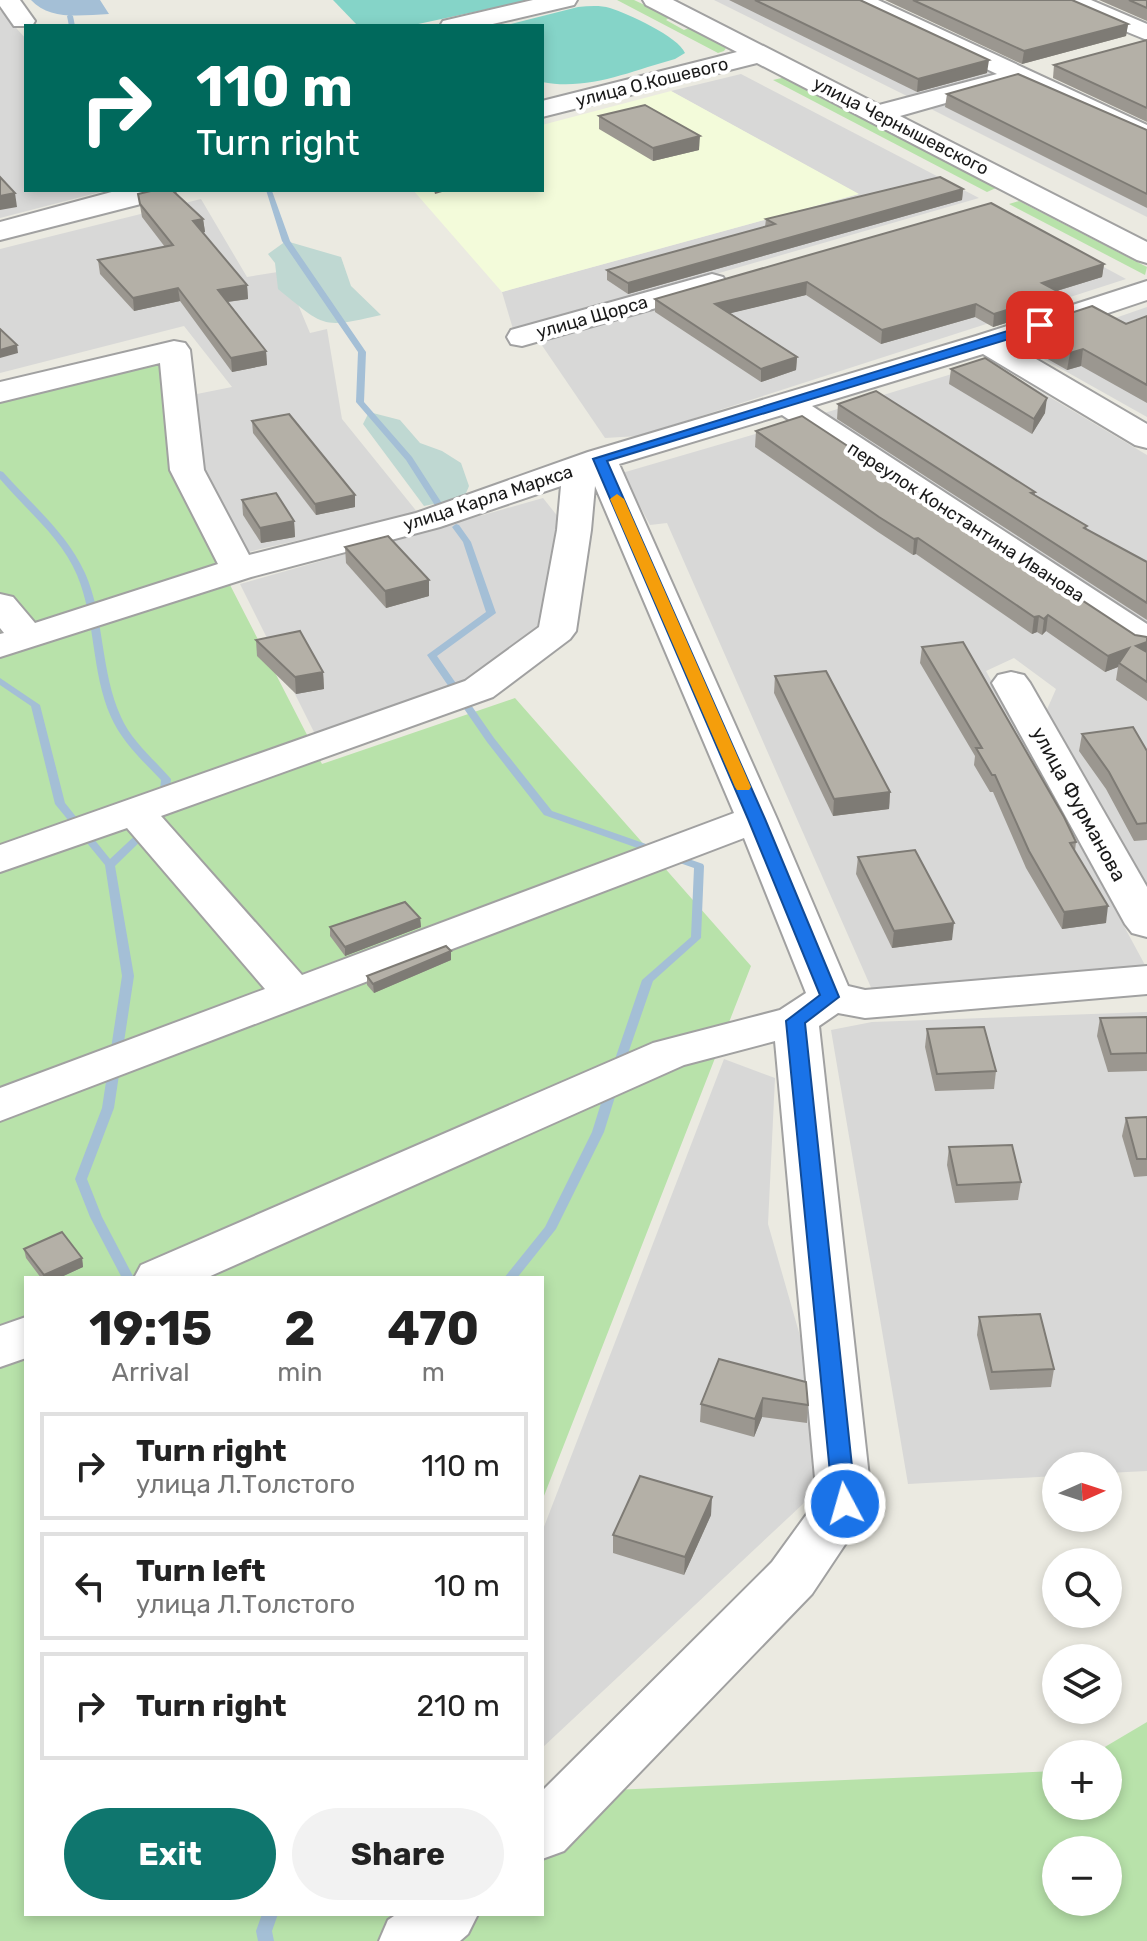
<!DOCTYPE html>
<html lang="en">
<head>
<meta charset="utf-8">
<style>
	:root { --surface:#fff; --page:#f2f2f2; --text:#222; --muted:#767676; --line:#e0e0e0; --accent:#0f766e }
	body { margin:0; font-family:Rubik,sans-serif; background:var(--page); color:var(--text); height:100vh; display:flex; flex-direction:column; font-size:30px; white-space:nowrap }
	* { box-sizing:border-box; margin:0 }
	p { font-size:26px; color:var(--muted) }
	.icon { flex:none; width:44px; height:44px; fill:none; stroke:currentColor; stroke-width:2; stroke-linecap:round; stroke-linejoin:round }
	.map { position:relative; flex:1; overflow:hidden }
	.details { position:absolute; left:24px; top:1276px; width:520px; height:640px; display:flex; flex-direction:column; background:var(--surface); border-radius:0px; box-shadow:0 4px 12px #0003 }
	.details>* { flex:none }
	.banner { position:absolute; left:24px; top:24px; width:520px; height:168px; border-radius:0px; box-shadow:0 4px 12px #0003; background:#00695c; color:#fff; overflow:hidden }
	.needle { width:52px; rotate:87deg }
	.tools { position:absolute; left:1042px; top:1452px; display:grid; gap:16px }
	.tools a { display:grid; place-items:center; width:80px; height:80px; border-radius:50%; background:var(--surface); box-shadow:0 4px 12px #0003; font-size:40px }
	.pin { position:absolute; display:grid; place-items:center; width:68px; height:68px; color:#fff; margin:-34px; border-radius:16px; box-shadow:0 4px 12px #0006 }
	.me { position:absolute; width:88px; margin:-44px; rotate:354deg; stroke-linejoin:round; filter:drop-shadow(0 0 6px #0008) }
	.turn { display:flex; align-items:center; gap:28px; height:168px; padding:0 40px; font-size:36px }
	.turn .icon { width:104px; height:104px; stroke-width:2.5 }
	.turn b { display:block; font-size:56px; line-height:68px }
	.eta { display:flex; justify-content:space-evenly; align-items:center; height:136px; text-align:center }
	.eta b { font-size:48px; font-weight:700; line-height:56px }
	.action { display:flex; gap:16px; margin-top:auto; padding:16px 40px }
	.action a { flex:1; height:92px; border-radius:48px; background:var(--accent); color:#fff; font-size:32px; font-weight:700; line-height:92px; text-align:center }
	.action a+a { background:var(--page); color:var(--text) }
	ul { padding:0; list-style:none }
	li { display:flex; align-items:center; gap:24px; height:108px; margin:0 16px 12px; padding:0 24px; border:4px solid var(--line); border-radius:0px }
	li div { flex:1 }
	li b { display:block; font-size:30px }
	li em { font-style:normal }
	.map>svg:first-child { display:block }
	.residential { fill:#d8d8d7 }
	.education { fill:#f3fbda }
	.grass { fill:#b8e2aa; fill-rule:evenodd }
	.wetland { fill:#bfd8d2 }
	.pitch { fill:#85d4c8 }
	.water { fill:#a4bfd6 }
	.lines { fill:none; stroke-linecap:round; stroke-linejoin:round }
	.stream { fill:#a4bfd6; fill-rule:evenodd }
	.minor-casing { stroke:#a1a1a1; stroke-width:4 }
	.minor { fill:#fff; fill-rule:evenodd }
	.wall { fill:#9b9790 }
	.shaded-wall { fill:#7e7b75 }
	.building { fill:#b4b0a7; stroke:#7e7b75; stroke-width:2 }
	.route { fill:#1a73e8; stroke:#114b97; stroke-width:2 }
	.slow { fill:#f59e0b }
	.labels { text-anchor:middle; stroke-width:8; stroke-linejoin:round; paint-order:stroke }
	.far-street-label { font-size:18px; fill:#1a1a1a; stroke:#fff }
	.street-label { font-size:20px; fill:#1a1a1a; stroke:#fff }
</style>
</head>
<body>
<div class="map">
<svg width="1147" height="1941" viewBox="0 0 1147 1941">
	<rect width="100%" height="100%" fill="#ebeae1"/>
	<g class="residential">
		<path d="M 714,0 L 849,0 L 1007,75 L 913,99 Z"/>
		<path d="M 0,10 L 26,39 L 26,190 L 108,190 L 0,218 Z"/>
		<path d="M 741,74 L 979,198 L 560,319 L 513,329 L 502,292 L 858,194 L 671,91 Z"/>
		<path d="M 1026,83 L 1147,141 L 1147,217 L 927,107 Z"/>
		<path d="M 201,199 L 247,277 L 284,271 L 310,333 L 327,329 L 342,419 L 418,513 L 248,552 L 200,471 L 197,394 L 232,387 L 184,326 L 0,373 L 0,249 Z"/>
		<path d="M 996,209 L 1126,279 L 639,436 L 605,438 L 539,341 Z"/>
		<path d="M 1147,307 L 1147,417 L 1026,349 Z"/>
		<path d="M 991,362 L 1147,455 L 1147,625 L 818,415 Z"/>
		<path d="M 797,422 L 1147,652 L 1147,892 L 1045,714 L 1056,689 L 1014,658 L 986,671 L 1145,965 L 873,992 L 667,523 L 650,525 L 622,473 Z"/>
		<path d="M 543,498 L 567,528 L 546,630 L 472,683 L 317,738 L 240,584 Z"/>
		<path d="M 1147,1012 L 1147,1471 L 1108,1473 L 1108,1466 L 1056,1466 L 1056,1476 L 908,1484 L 831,1030 L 872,1022 Z"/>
		<path d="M 724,1059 L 775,1078 L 768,1224 L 812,1378 L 819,1489 L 542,1748 L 542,1532 Z"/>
	</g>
	<path class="education" d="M 671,91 L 859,194 L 502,292 L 413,190 L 542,190 L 542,125 Z"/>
	<g class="grass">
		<path d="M 617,0 L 634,0 L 670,17 L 666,20 L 684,30 L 689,28 L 726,48 L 724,51 L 718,53 Z"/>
		<path d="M 786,77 L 996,188 L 987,192 L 773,80 Z"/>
		<path d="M 1019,201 L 1147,267 L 1145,275 L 1009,204 Z"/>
		<path d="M 162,359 L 172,472 L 322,764 L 515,698 L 751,966 L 542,1501 L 542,1278 L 26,1278 L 26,1914 L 542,1914 L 542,1793 L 1056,1771 L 1056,1806 L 1108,1806 L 1108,1754 L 1093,1754 L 1147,1722 L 1147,1941 L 0,1941 L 0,398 ZM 1056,1850 L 1108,1850 L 1108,1902 L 1056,1902 Z"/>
	</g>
	<g class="wetland">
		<path d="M 286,241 L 341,257 L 351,286 L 381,315 C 321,329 325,327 278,289 L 275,263 L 268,254 Z"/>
		<path d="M 369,412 L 400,420 L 420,443 L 442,451 L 461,463 L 469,486 L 464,498 L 424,506 L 363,424 Z"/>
	</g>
	<g class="pitch">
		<path d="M 333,0 L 530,0 L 409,26 L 358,26 Z"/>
		<path d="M 578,7 C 589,6 600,5 610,8 C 627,13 679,37 685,53 L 675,59 C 631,71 588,91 542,82 L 542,26 L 503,26 Z"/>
	</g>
	<path class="water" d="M 31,0 L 100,0 L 109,14 C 82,15 50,21 31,0 Z"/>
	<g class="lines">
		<g class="stream">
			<path d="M 70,14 L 73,16 L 75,26 L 69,26 L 67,16 Z"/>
			<path d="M 266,190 L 272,191 L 290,241 L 366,352 L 364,402 L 412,457 L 443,505 L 442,507 L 436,507 L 406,460 L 356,402 L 358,352 L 282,241 Z"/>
			<path d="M 0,471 L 3,472 C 31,504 67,533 85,573 C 105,618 100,671 121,717 C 132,742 154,759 171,779 L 168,803 L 164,804 L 159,801 L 161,780 C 143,761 122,742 111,717 C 91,672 96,620 77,575 C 61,537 26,510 0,479 Z"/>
			<path d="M 456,524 L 459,525 L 471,542 L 496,613 L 437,656 L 494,738 L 552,811 L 703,864 L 704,866 L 701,938 L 653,981 L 622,1071 L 618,1072 L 612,1068 L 642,980 L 691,937 L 694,868 L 544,815 L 487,742 L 427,655 L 486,612 L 463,542 L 452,527 Z"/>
			<path d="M 0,678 L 40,705 L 65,803 L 110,859 L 142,829 L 150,829 L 151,831 L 115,866 L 134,976 L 114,1108 L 87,1179 L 102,1217 L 134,1278 L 122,1278 L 90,1217 L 75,1179 L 102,1108 L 122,976 L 105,865 L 55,804 L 31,706 L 0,685 Z"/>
			<path d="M 613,1080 L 619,1084 L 604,1132 L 556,1229 L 517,1278 L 504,1278 L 545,1227 L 592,1132 L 607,1084 Z"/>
			<path d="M 262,1914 L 278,1914 L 272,1931 L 274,1941 L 258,1941 L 256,1931 Z"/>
		</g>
		<g class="minor-casing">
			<g id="minor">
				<path d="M 0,0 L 20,0 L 35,21 L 32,26 L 14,26 L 0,6 Z"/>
				<path d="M 533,0 L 577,0 L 574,5 L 484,26 L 440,26 L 443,21 Z"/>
				<path d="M 643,0 L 673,0 L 879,105 L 997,74 L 850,5 L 847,0 L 878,0 L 1147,125 L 1147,143 L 1016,83 L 900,116 L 1147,242 L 1147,263 L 1137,260 L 757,63 L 542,117 L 542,101 L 737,52 L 646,5 Z"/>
				<path d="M 1058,0 L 1091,0 L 1147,24 L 1147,40 L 1061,5 Z"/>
				<path d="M 119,190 L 176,190 L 172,196 L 0,240 L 0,222 Z"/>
				<path d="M 712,274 L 723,277 L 727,283 L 723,289 L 522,346 L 511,344 L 507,337 L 511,330 Z"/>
				<path d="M 1147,281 L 1147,300 L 1012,345 L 1147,424 L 1147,448 L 1135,445 L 983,354 L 812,406 L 1147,624 L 1147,652 L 1134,649 L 782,415 L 619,464 L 777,819 L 848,986 L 865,990 L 1147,966 L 1147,994 L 865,1018 L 838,1013 L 819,1026 L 872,1504 L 812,1594 L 564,1851 L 542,1859 L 542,1791 L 772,1562 L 817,1500 L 775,1041 L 684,1065 L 206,1278 L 134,1278 L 141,1265 L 653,1043 L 780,1010 L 806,993 L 744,838 L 0,1121 L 0,1088 L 265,989 L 127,828 L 0,872 L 0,845 L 465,681 L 539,627 L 557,530 L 561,486 L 440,527 L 251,577 L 0,657 L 0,634 L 4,633 L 0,628 L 0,594 L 13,597 L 35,623 L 218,564 L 170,470 L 160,363 L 0,402 L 0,382 L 174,341 L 185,343 L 190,350 L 204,470 L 249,555 L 416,513 L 588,452 L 976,336 ZM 595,486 L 734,813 L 302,975 L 161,816 L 493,697 L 570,639 L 576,631 L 591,530 Z"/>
				<path d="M 1011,672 L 1024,675 L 1030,683 L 1147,887 L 1147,937 L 1132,933 L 1125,924 L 992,683 L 998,675 Z"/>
				<path d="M 26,1317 L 26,1358 L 0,1367 L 0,1326 Z"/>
				<path d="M 397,1914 L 478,1914 L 468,1934 L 460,1941 L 379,1941 L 388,1920 Z"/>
			</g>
		</g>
		<use href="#minor" class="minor"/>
	</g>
	<g class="wall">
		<path d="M 729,0 L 860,0 L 987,73 L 917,92 Z"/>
		<path d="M 885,0 L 1072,0 L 1128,24 L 1126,36 L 1022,64 Z"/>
		<path d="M 1099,0 L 1147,0 L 1147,21 Z"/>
		<path d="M 1147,40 L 1147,122 L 1053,78 L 1054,65 Z"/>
		<path d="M 947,94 L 1147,130 L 1147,208 L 945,107 Z"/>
		<path d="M 599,116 L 699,150 L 653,161 L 599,129 Z"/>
		<path d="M 963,189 L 962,200 L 628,294 L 607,280 L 607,270 L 765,227 L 766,219 Z"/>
		<path d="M 138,194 L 203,219 L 205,232 L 203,233 L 247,285 L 248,299 L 228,302 L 266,351 L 267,365 L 232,372 L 180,301 L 134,311 L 100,274 L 98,260 L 165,247 L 142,217 Z"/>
		<path d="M 991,203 L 1104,264 L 1102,277 L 1057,291 L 1061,293 L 1060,306 L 993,327 L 975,317 L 881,344 L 806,295 L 730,313 L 797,357 L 796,370 L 761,382 L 655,312 L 655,299 Z"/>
		<path d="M 1147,316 L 1147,403 L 1081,366 L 1067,370 L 1023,345 L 1025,328 L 1126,324 Z"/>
		<path d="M 951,369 L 1045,413 L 1032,434 L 949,384 Z"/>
		<path d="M 838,404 L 1035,492 L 1035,495 L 1087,529 L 1147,562 L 1147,620 L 837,419 Z"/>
		<path d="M 252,421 L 355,495 L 355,507 L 316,515 L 253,433 Z"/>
		<path d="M 756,431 L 1135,635 L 1147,637 L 1147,701 L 1116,680 L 1118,667 L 1105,672 L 1046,631 L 1042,635 L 1037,632 L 1032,634 L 916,554 L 913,555 L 878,532 L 755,447 Z"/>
		<path d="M 242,500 L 294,521 L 295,537 L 261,543 L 243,515 Z"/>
		<path d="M 345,547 L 429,596 L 386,608 L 346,563 Z"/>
		<path d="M 256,640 L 323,672 L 324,689 L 296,694 L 257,656 Z"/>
		<path d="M 922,647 L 1076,842 L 1075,851 L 1106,923 L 1062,929 L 1026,868 L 993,792 L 990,792 L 974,765 L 975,756 L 920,663 Z"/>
		<path d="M 775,676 L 890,792 L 889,809 L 833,816 L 774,693 Z"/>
		<path d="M 1082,734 L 1147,751 L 1147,840 L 1134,841 L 1106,789 L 1079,751 Z"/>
		<path d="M 858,857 L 952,940 L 892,948 L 856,874 Z"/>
		<path d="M 420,918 L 421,927 L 345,956 L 330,936 L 330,927 Z"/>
		<path d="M 451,951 L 451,960 L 374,993 L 367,985 L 367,976 Z"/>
		<path d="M 1147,1017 L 1147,1071 L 1108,1072 L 1097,1036 L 1100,1018 Z"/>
		<path d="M 927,1029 L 996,1071 L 994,1089 L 935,1091 L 925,1047 Z"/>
		<path d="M 1147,1117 L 1147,1176 L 1134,1177 L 1122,1136 L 1126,1118 Z"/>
		<path d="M 949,1147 L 1021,1182 L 1018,1200 L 955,1203 L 947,1165 Z"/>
		<path d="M 24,1249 L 82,1258 L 83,1267 L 59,1278 L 41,1278 L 26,1258 Z"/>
		<path d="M 979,1317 L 1054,1369 L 1051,1387 L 990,1390 L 977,1335 Z"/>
		<path d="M 719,1359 L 808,1405 L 807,1423 L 762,1417 L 754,1437 L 700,1422 L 701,1404 Z"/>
		<path d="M 711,1515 L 684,1575 L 613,1553 L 613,1535 Z"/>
	</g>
	<g class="shaded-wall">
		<path d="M 1128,24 L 1126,36 L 1022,64 L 1024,51 Z"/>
		<path d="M 989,60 L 987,73 L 917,92 L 918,79 Z"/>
		<path d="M 700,136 L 699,150 L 653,161 L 653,148 Z"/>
		<path d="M 963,189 L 962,200 L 628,294 L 628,283 Z"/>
		<path d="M 434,190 L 449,190 L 435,194 Z"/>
		<path d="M 15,193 L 17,207 L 0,210 L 0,196 Z"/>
		<path d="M 203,219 L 205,232 L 194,234 L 193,221 Z"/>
		<path d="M 1104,264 L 1102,277 L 1040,296 L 1042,283 Z"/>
		<path d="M 807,282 L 806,295 L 715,317 L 715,304 Z"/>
		<path d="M 247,285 L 248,299 L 219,303 L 218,290 Z"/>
		<path d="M 178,288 L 180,301 L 134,311 L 133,298 Z"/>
		<path d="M 1061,293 L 1060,306 L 993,327 L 994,314 Z"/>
		<path d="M 976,304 L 975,317 L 881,344 L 882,330 Z"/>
		<path d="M 17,345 L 18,353 L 0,358 L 0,350 Z"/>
		<path d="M 1083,349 L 1081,366 L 1067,370 L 1070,353 Z"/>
		<path d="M 266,351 L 267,365 L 232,372 L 231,358 Z"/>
		<path d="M 797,357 L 796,370 L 761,382 L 761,369 Z"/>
		<path d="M 1047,398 L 1045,413 L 1032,434 L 1034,419 Z"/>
		<path d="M 355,495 L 355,507 L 316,515 L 315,504 Z"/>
		<path d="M 294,521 L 295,537 L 261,543 L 260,528 Z"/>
		<path d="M 918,538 L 916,554 L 913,555 L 914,539 Z"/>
		<path d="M 429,580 L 429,596 L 386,608 L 385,591 Z"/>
		<path d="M 1048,615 L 1046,631 L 1042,635 L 1044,619 Z"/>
		<path d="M 1039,616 L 1037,632 L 1032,634 L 1034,617 Z"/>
		<path d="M 1147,642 L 1147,657 L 1136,646 Z"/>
		<path d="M 1129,648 L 1119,663 L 1118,667 L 1105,672 L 1108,656 Z"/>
		<path d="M 323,672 L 324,689 L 296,694 L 295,677 Z"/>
		<path d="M 890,792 L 889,809 L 833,816 L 834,799 Z"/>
		<path d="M 1108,906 L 1106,923 L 1062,929 L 1064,912 Z"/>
		<path d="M 420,918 L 421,927 L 345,956 L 345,947 Z"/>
		<path d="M 954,923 L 952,940 L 892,948 L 894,931 Z"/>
		<path d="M 451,951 L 451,960 L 374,993 L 373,984 Z"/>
		<path d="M 82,1258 L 83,1267 L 59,1278 L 45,1278 L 44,1275 Z"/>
		<path d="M 763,1398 L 762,1417 L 754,1437 L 755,1419 Z"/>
		<path d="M 712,1497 L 711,1515 L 684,1575 L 685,1557 Z"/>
	</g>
	<g class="building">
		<path d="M 755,0 L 860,0 L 989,60 L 918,79 Z"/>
		<path d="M 913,0 L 1072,0 L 1128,24 L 1024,51 Z"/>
		<path d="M 1129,0 L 1147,0 L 1147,8 Z"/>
		<path d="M 1147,40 L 1147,108 L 1054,65 Z"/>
		<path d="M 1018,74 L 1147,130 L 1147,194 L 947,94 Z"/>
		<path d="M 645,105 L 700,136 L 653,148 L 599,116 Z"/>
		<path d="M 0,177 L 15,193 L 0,196 Z"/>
		<path d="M 940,177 L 963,189 L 628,283 L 607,270 L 775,224 L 766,219 Z"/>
		<path d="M 155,190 L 172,190 L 203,219 L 193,221 L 247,285 L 218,290 L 266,351 L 231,358 L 178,288 L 133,298 L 98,260 L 173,245 L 140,204 L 138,194 Z"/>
		<path d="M 991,203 L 1104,264 L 1042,283 L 1061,293 L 994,314 L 976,304 L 882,330 L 807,282 L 715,304 L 797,357 L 761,369 L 655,299 Z"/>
		<path d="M 1092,306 L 1126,324 L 1147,316 L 1147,385 L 1083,349 L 1070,353 L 1025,328 Z"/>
		<path d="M 0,329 L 17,345 L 0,350 Z"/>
		<path d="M 985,358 L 1047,398 L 1034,419 L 951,369 Z"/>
		<path d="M 876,391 L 1035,492 L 1031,493 L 1087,526 L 1084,528 L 1147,562 L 1147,603 L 838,404 Z"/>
		<path d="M 289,414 L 355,495 L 315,504 L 252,421 Z"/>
		<path d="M 802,416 L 1135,635 L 1147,637 L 1147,642 L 1136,646 L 1147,652 L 1147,682 L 1119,663 L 1129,648 L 1108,656 L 1048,615 L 1044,619 L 1039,616 L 1034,617 L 918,538 L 914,539 L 879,517 L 756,431 Z"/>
		<path d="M 276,493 L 294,521 L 260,528 L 242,500 Z"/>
		<path d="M 388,536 L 429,580 L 385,591 L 345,547 Z"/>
		<path d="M 300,631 L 323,672 L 295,677 L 256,640 Z"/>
		<path d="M 963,642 L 1064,817 L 1076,842 L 1070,843 L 1108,906 L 1064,912 L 1029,851 L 995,775 L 992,775 L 976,748 L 982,748 L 922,647 Z"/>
		<path d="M 826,671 L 890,792 L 834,799 L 775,676 Z"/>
		<path d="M 1133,727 L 1147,751 L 1147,823 L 1137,824 L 1109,772 L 1082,734 Z"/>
		<path d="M 915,850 L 954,923 L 894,931 L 858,857 Z"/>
		<path d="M 405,902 L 420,918 L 345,947 L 330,927 Z"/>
		<path d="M 446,946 L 451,951 L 373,984 L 367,976 Z"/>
		<path d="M 1147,1017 L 1147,1053 L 1111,1054 L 1100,1018 Z"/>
		<path d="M 984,1027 L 996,1071 L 937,1074 L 927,1029 Z"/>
		<path d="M 1147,1117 L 1147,1159 L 1137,1159 L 1126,1118 Z"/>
		<path d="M 1012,1145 L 1021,1182 L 957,1185 L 949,1147 Z"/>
		<path d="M 62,1232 L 82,1258 L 44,1275 L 24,1249 Z"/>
		<path d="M 1040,1314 L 1054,1369 L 992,1372 L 979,1317 Z"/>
		<path d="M 719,1359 L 806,1382 L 808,1405 L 763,1398 L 755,1419 L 701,1404 Z"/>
		<path d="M 640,1476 L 712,1497 L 685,1557 L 613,1535 Z"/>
	</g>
	<path class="route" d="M 1040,321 L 1045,322 L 1045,328 L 607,461 L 765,819 L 839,997 L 805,1023 L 856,1504 L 853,1510 L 845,1513 L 837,1510 L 833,1504 L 786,1021 L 820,995 L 748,819 L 593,459 Z"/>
	<path class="slow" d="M 617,494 L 624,499 L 751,787 L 749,790 L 737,790 L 735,787 L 610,499 Z"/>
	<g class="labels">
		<g class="far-street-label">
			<text transform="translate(652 82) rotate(-14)" y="6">улица О.Кошевого</text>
			<text transform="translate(901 126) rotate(27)" y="6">улица Чернышевского</text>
			<text transform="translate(592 317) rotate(-16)" y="6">улица Щорса</text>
			<text transform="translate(488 498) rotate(-18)" y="6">улица Карла Маркса</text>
			<text transform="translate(966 522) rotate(33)" y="6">переулок Константина Иванова</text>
		</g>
		<g class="street-label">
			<text transform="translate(1079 804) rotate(61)" y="7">улица Фурманова</text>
		</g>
	</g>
</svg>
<div class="tools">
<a><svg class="needle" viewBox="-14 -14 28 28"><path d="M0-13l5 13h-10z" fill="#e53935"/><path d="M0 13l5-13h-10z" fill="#767676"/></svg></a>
<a><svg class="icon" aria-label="search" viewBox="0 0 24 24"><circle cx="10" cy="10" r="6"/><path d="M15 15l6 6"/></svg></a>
<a><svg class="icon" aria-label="layers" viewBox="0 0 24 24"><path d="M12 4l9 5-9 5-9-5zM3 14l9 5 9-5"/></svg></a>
<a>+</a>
<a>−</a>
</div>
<div class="pin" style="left:1040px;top:325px;background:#d93025"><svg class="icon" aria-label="arrive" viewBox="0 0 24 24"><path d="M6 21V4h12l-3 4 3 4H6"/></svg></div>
<svg class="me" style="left:845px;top:1504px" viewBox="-20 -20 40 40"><circle r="17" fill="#1a73e8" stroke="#fff" stroke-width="3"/><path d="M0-11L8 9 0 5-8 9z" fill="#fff"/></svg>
<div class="banner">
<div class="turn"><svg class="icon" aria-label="right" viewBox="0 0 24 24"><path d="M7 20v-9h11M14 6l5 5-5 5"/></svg><div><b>110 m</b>Turn right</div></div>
</div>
<section class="details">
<div class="eta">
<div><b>19:15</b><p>Arrival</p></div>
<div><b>2</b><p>min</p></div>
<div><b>470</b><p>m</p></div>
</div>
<ul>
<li><svg class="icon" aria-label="right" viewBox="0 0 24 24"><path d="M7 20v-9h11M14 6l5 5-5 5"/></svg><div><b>Turn right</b><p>улица Л.Толстого</p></div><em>110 m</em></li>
<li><svg class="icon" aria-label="left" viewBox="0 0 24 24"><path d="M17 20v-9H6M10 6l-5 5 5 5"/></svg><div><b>Turn left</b><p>улица Л.Толстого</p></div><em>10 m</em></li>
<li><svg class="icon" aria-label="right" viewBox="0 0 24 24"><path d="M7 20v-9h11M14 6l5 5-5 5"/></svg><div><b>Turn right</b></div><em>210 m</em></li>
</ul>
<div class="action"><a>Exit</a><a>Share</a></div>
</section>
</div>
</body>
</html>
